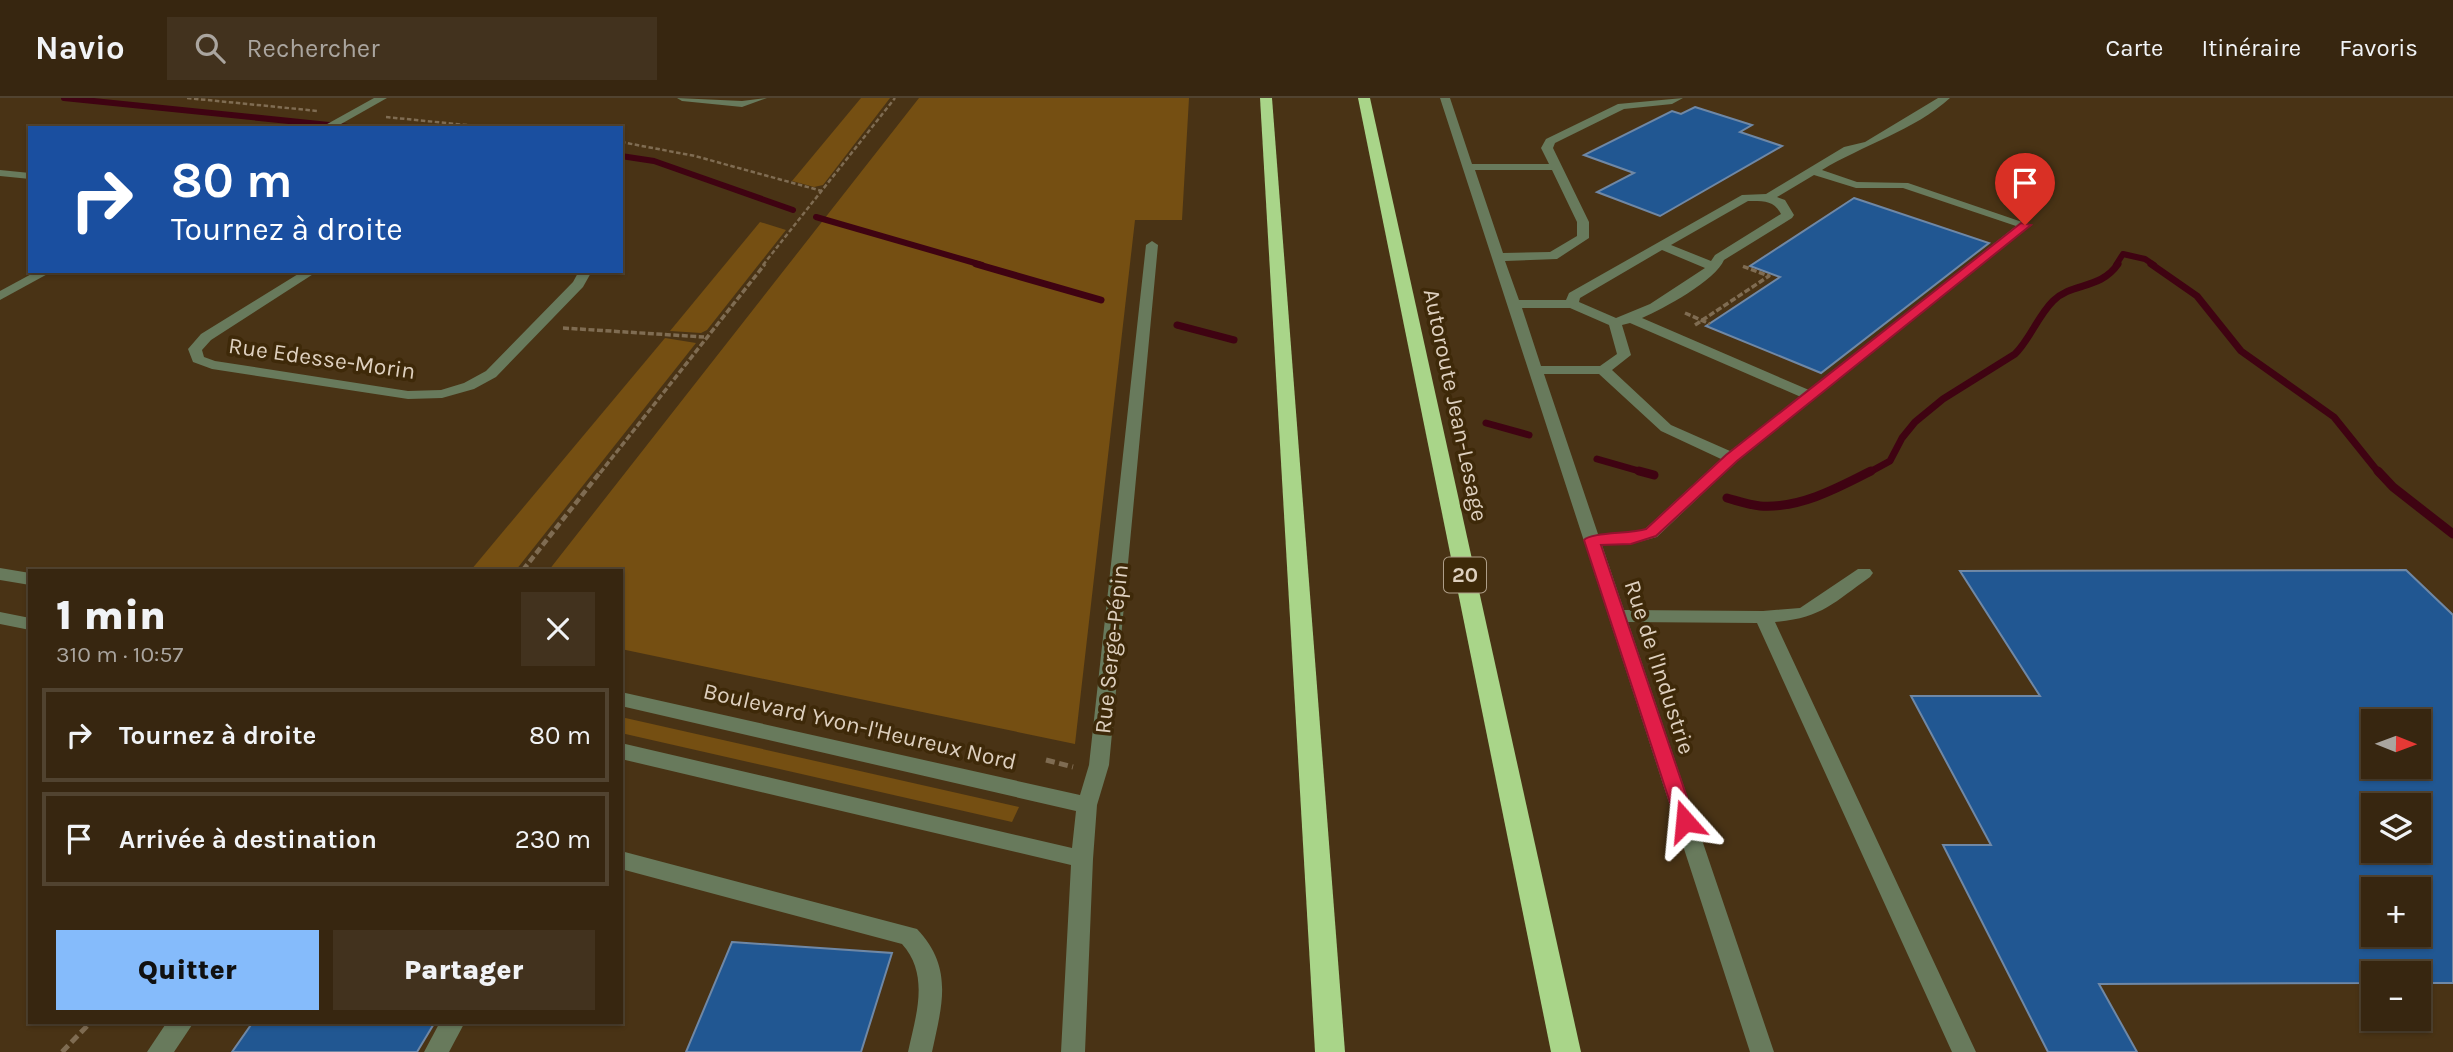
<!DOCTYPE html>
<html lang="fr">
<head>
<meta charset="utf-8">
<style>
	:root { --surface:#372610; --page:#42321e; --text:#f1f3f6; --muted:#aaa59f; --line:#514330; --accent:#85bbfb }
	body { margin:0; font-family:Karla,sans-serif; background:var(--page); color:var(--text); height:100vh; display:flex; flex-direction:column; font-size:26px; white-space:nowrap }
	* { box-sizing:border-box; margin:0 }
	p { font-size:23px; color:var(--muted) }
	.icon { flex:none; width:38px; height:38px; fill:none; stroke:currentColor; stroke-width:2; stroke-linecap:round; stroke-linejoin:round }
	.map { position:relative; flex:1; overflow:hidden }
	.details { position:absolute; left:28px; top:471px; width:595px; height:455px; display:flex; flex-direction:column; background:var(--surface); border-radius:0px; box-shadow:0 2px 5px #0004,0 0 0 2px var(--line) }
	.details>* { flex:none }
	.hud { position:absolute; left:28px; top:28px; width:595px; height:147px; border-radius:0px; box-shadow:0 2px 5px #0004,0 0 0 2px var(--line); background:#1a4fa0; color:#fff; overflow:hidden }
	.needle { width:46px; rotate:91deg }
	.buttons { position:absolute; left:2361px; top:611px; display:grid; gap:14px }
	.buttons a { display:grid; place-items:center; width:70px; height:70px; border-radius:0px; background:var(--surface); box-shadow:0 2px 5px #0004,0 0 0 2px var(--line); font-size:35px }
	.pin { position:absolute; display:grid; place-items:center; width:60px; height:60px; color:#fff; margin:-72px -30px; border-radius:50% 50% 50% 0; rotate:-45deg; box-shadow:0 0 7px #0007 }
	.pin .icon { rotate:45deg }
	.me { position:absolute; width:77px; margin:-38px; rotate:342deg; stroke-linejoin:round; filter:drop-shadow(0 0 5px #0008) }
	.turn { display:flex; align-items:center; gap:24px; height:147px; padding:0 28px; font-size:32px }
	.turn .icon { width:91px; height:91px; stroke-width:2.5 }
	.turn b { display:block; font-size:49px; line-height:60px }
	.round { display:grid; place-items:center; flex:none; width:74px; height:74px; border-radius:0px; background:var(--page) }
	.head { display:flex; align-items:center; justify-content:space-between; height:119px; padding:0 28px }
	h1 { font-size:42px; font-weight:800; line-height:52px }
	.primary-button { display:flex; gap:14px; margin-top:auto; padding:14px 28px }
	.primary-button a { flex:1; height:80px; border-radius:0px; background:var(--accent); color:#111; font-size:28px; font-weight:800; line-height:80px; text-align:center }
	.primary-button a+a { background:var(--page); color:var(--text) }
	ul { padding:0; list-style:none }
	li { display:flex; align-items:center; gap:21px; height:94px; margin:0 14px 10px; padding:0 14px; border:4px solid var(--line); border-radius:0px }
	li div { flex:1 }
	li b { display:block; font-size:26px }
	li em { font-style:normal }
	header { display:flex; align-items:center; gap:42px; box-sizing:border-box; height:98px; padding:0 35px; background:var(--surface); border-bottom:2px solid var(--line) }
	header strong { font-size:33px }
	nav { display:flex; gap:38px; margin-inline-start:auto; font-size:24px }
	.search { width:490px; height:63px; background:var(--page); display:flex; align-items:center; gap:18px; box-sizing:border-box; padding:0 24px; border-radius:0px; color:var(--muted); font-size:26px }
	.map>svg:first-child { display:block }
	.green { fill:#754f12 }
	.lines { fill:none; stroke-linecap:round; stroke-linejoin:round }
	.stream-far2 { stroke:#3f0312; stroke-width:6 }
	.stream-far1 { stroke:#3f0312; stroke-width:7 }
	.stream { stroke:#3f0312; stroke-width:9 }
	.building { fill:#215792; stroke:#6f88a6; stroke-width:2; fill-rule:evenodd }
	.path-far3 { stroke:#7f6c52; stroke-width:2.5; stroke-dasharray:4.5 2.5; stroke-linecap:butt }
	.path-far2 { stroke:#7f6c52; stroke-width:3.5; stroke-dasharray:6 2.5; stroke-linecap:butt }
	.path-far1 { stroke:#7f6c52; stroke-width:4.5; stroke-dasharray:7 3.5; stroke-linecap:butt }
	.path { stroke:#7f6c52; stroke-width:5; stroke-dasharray:9 4.5; stroke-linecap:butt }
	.minor { fill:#687a5c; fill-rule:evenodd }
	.highway { fill:#a9d589; fill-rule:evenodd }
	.route { fill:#e11d48; stroke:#92132f; stroke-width:2 }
	.labels { text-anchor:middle; stroke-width:7; stroke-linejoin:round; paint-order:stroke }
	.shield { fill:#3e2909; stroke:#ae9e88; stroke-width:2 }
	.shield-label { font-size:21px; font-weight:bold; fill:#ded0bf }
	.street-label { font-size:23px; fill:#ded0bf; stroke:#3e2909 }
</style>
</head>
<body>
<header>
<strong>Navio</strong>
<div class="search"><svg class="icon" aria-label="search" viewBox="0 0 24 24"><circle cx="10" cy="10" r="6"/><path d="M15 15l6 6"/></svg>Rechercher</div>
<nav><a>Carte</a><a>Itinéraire</a><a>Favoris</a></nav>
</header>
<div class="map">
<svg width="2453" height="954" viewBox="0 0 2453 954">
	<rect width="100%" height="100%" fill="#493315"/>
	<g class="green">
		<path d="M 861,0 L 890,0 L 823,87 L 814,89 L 792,83 Z"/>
		<path d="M 919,0 L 1189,0 L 1182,122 L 1135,122 L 1075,646 L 621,551 L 621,472 L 549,472 Z"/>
		<path d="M 760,124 L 786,132 L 707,232 L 701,235 L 670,233 Z"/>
		<path d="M 665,240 L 696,245 L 516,472 L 471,472 Z"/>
		<path d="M 621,619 L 1019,709 L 1012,724 L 621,635 Z"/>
	</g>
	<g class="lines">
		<g class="stream-far2">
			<path d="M 64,0 L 358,30"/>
			<path d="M 621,58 L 654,63 L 793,112"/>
			<path d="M 816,119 L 982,167"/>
			<path d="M 2116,167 L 2123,156 L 2145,161 L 2154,167"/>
		</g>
		<g class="stream-far1">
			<path d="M 976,166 L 1101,202"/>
			<path d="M 2151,166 L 2197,198 L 2241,253 L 2334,319 L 2379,375"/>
			<path d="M 1177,227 L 1234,242"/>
			<path d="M 1486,325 L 1529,337"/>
			<path d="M 1597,361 L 1646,375"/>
			<path d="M 1868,375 L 1890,363 L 1902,340 L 1915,324 L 1943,301 L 2015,256 C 2030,241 2038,218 2053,203 C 2072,184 2100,192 2118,166"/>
		</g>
		<g class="stream">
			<path d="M 1639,373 L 1654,377"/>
			<path d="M 2378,373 L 2393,389 L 2453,436"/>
			<path d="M 1727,400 C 1738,403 1749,407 1760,408 C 1799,411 1838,390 1871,373"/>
		</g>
	</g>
	<g class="building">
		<path d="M 1695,9 L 1752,27 L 1740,34 L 1782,48 L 1660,118 L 1597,94 L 1634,75 L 1584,57 L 1672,13 L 1681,16 Z"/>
		<path d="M 1854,100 L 1989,145 L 1821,275 L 1706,228 L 1780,179 L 1750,168 Z"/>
		<path d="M 2406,472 L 2453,517 L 2453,885 L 2418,885 L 2418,875 L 2373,875 L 2373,885 L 2099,886 L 2137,954 L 2048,954 L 1943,747 L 1991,747 L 1911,598 L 2040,598 L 1960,473 ZM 2373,623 L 2418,623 L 2418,668 L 2373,668 ZM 2373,707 L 2418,707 L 2418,752 L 2373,752 ZM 2373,791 L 2418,791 L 2418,836 L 2373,836 Z"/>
		<path d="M 732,844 L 892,855 L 861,954 L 686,954 Z"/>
		<path d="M 253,924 L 435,924 L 417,954 L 232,954 Z"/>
	</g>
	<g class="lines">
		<g class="path-far3">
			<path d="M 187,0 L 318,13"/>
			<path d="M 386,19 L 496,30"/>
			<path d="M 621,44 L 695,58 L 822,93"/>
			<path d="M 763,167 L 895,0"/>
		</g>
		<g class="path-far2">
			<path d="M 1685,215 L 1710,226"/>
			<path d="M 1695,227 L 1769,178 L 1742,168"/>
			<path d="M 563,230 L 704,239"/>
			<path d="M 600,375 L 765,166"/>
		</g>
		<path class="path-far1" d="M 523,472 L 601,373"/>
		<g class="path">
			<path d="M 1046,662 L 1073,669"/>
			<path d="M 62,954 L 91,924"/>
		</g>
		<g class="minor">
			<path d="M 374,0 L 387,0 L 334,30 L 320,30 Z"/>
			<path d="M 677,0 L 742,3 L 767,0 L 742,9 L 682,3 Z"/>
			<path d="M 1440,0 L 1450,0 L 1472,66 L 1549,66 L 1541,50 L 1546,41 L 1618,6 L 1683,0 L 1672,6 L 1624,11 L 1555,45 L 1553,50 L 1589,124 L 1589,140 L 1557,161 L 1505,163 L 1519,202 L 1566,202 L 1569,195 L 1742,97 L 1766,96 L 1844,49 L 1865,44 L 1938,0 L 1950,0 C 1915,32 1861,48 1822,72 L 1857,84 L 1908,85 L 2031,127 L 1737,363 L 1657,439 L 1631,446 L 1602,447 L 1624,512 L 1763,513 L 1800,510 L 1858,471 L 1870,471 L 1873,475 L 1870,479 C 1833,505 1822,520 1775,524 L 1976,954 L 1952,954 L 1757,525 L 1628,524 L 1774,954 L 1750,954 ZM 1475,72 L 1552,72 L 1577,124 L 1577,138 L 1550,154 L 1503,155 ZM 1814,77 L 1856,90 L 1903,90 L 2016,128 L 1809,292 L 1642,220 C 1663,211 1716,182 1724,162 L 1792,120 L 1794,117 L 1785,102 L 1777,99 ZM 1748,103 C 1763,103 1774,102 1781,116 L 1715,157 L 1711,163 L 1671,147 ZM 1662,152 L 1705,170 L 1650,206 L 1616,220 L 1579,204 L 1580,200 ZM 1522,210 L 1570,210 L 1609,227 L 1617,256 L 1600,268 L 1541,268 ZM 1630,225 L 1801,299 L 1730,353 L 1671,327 L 1612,272 L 1631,257 L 1622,227 ZM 1544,276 L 1599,276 L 1661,333 L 1721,361 L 1645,431 L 1630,436 L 1598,436 Z"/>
			<path d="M 0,72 L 30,75 L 30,81 L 0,78 Z"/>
			<path d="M 1152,143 L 1158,147 L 1109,667 L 1097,707 L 1093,761 L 1085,954 L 1061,954 L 1071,767 L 621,661 L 621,645 L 1072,750 L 1076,713 L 621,608 L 621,594 L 1080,697 L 1089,667 L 1146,147 Z"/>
			<path d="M 37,173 L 53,173 L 0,202 L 0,193 Z"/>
			<path d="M 303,173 L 318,173 L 211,242 L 202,252 L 204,259 L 215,263 L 408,293 L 441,292 L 464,285 L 486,273 L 573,184 L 579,173 L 592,173 L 583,189 L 496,279 L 474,291 L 442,300 L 408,301 L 212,271 L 193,264 L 188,251 L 201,236 Z"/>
			<path d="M 0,470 L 30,475 L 30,487 L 0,482 Z"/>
			<path d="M 0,514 L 30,520 L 30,532 L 0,526 Z"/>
			<path d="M 621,753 L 917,831 C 954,870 942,907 932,954 L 908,954 C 916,917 930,877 902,846 L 621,771 Z"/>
			<path d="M 167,924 L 194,924 L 174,954 L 147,954 Z"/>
			<path d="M 440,924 L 465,924 L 449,954 L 424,954 Z"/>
		</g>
		<g class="highway">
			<path d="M 1260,0 L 1272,0 L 1345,954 L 1315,954 Z"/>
			<path d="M 1358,0 L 1370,0 L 1581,954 L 1551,954 Z"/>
		</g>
	</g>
	<path class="route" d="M 2021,125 L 2031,127 L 1737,363 L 1656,438 L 1631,446 L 1601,447 L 1695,723 L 1692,729 L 1685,731 L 1678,729 L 1584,442 C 1591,434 1630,436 1646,431 L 1726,357 Z"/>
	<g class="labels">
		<rect class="shield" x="1444" y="459.5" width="42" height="35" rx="5"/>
		<g class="shield-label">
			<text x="1465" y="484">20</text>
		</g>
		<g class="street-label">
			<text transform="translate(322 260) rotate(8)" y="8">Rue Edesse-Morin</text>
			<text transform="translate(1456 307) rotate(78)" y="8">Autoroute Jean-Lesage</text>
			<text transform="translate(1111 551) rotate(-84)" y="8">Rue Serge-Pépin</text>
			<text transform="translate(1660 569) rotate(72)" y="8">Rue de l'Industrie</text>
			<text transform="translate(860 628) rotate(13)" y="8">Boulevard Yvon-l'Heureux Nord</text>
		</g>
	</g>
</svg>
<div class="buttons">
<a><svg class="needle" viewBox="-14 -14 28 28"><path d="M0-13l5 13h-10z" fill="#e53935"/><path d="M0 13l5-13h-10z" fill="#aaa59f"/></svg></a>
<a><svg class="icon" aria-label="layers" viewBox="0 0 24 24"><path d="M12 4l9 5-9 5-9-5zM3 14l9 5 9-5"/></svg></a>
<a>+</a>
<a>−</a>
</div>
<div class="pin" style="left:2025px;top:127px;background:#d93025"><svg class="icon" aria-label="arrive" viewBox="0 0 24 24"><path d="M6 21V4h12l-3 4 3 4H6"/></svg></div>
<svg class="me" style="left:1685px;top:723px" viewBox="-20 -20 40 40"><path d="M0-17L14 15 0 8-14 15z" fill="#e11d48" stroke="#fff" stroke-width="4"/></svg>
<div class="hud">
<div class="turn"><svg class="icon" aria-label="right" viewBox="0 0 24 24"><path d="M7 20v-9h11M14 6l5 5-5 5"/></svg><div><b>80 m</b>Tournez à droite</div></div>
</div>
<section class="details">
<div class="head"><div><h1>1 min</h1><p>310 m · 10:57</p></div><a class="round"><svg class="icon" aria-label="close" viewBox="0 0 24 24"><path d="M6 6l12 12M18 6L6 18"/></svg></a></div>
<ul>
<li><svg class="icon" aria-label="right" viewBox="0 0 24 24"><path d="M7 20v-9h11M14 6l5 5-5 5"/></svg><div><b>Tournez à droite</b></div><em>80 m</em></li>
<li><svg class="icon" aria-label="arrive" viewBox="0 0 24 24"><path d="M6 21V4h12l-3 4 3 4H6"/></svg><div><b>Arrivée à destination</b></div><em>230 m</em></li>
</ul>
<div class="primary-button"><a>Quitter</a><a>Partager</a></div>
</section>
</div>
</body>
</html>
